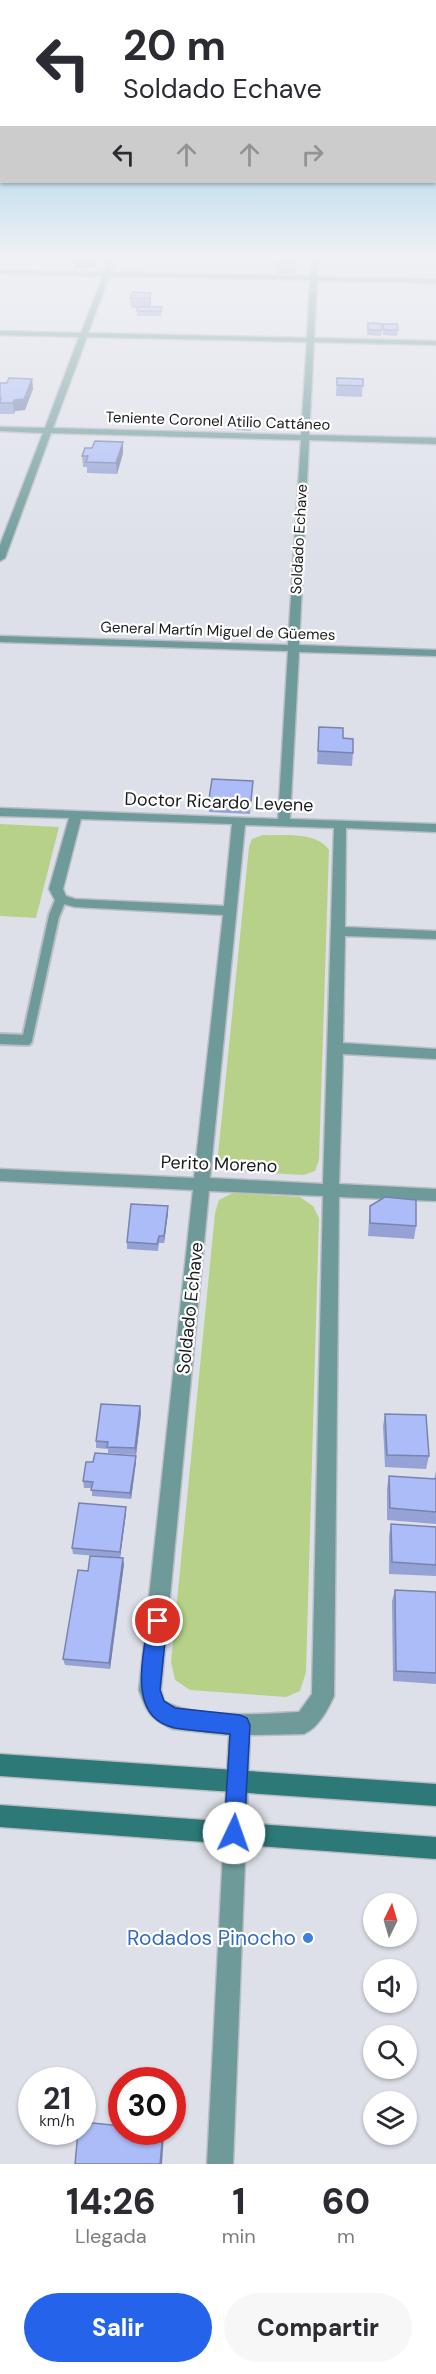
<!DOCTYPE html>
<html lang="es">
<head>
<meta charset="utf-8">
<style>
	:root { --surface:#fff; --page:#f7f7f7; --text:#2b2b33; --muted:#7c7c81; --accent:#2563eb }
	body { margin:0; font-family:"DM Sans",sans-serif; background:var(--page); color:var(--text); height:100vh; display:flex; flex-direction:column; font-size:22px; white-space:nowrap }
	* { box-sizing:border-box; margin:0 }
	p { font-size:20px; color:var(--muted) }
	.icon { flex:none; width:33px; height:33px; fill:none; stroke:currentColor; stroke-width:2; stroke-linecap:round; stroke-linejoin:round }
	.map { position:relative; height:2164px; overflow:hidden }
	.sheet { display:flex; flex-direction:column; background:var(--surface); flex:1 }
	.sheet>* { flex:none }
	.top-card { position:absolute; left:0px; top:0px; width:436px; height:183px; box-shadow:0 2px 4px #0004; background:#fff; color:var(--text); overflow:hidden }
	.needle { width:39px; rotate:5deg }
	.fabs { position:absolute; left:363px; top:1893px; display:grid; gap:12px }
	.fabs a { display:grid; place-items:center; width:54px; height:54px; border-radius:50%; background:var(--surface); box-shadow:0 2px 4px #0004; font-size:30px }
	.speed { position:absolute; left:18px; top:2067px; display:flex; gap:12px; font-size:30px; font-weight:700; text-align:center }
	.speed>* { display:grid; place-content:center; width:78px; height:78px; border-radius:50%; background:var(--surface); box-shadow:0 2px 4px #0004; line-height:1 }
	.speed small { font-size:15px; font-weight:400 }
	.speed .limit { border:9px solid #d22; background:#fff; color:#111 }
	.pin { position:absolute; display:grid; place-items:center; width:51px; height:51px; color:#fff; margin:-26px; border:3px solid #fff; border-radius:50%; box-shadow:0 2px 6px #0007 }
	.me { position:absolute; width:66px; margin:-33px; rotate:3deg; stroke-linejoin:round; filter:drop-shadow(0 0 4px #0008) }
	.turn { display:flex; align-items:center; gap:21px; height:126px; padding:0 24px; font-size:27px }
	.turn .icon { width:78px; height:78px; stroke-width:2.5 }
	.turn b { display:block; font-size:42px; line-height:51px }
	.lanes { display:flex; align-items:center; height:57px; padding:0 24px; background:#0003; justify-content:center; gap:30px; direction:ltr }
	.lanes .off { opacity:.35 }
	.eta { display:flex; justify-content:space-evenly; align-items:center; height:102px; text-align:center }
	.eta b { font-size:36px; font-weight:800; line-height:42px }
	.cta { display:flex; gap:12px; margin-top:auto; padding:12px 24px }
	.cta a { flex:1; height:69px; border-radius:36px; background:var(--accent); color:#fff; font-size:24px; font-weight:800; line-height:69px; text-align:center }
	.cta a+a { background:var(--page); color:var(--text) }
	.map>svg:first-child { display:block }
	.green { fill:#b7d288 }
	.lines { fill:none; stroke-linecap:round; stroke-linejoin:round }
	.lane-casing { stroke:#bbbdc4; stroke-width:14 }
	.street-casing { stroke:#bbbdc4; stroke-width:3 }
	.secondary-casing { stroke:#bbbdc4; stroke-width:3 }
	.lane { stroke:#6e9b9a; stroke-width:10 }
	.street { fill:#6e9b9a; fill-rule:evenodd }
	.secondary { fill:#2c7977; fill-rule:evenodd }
	.wall { fill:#94a2d5 }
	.shaded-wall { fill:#7884ae }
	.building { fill:#acbcf8; stroke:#7884ae; stroke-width:1.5 }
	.route { fill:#2563eb; stroke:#184099; stroke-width:1.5 }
	.shop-dot { fill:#3f7fe0; stroke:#fff; stroke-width:2 }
	.labels { text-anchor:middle; stroke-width:4.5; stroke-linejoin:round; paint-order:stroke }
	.far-street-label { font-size:15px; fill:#1a1b1d; stroke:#fff }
	.street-label { font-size:18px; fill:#1a1b1d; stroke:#fff }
	.near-shop-label { font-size:21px; fill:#366cbe; stroke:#fff; text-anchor:end }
</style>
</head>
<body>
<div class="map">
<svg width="436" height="2164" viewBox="0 0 436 2164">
	<rect width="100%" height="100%" fill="#dee0e9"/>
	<g class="green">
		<path d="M 0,824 L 59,827 L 36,918 L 0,916 Z"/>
		<path d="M 263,835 C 284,836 316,831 329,850 L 319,1160 L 315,1171 L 304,1175 L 233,1171 L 221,1165 L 218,1155 L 249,847 L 252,839 Z"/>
		<path d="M 233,1193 L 300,1197 L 313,1206 L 319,1218 L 306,1672 L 300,1691 L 286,1697 L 190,1690 L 175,1680 L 171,1662 L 215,1213 L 219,1200 Z"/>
	</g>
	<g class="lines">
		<g class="lane-casing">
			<path id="lane" d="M 0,1039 L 27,1040 L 54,916 L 61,899"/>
		</g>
		<g class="street-casing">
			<path id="street" d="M 111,255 L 117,255 L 111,272 L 310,276 L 312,255 L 318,255 L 317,277 L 436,279 L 436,283 L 317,281 L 314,338 L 436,341 L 436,345 L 314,342 L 309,435 L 436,438 L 436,444 L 309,440 L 299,645 L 436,650 L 436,656 L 299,652 L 290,819 L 436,824 L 436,832 L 346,828 L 345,927 L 436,931 L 436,939 L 345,936 L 343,1043 L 436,1049 L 436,1059 L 343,1054 L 339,1184 L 436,1189 L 436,1201 L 339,1197 L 334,1696 C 327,1711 319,1727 304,1734 L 250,1735 L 233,2164 L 207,2164 L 229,1735 L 173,1729 C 150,1719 147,1713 139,1690 L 193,1190 L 0,1181 L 0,1169 L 194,1178 L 223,915 L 75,907 L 56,902 L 49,889 L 69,818 L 0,816 L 0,808 L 278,819 L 288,651 L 0,642 L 0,636 L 288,645 L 301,440 L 51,433 L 5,558 L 0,561 L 0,545 L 43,433 L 0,431 L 0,427 L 45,428 L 79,337 L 0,335 L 0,331 L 81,333 L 103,276 L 0,274 L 0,270 L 104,272 ZM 109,276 L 310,280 L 307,338 L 88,333 ZM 87,337 L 307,342 L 301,435 L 53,428 ZM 81,819 L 232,824 L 224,906 L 75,899 L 66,896 L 63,889 ZM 245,825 L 334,828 L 323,1184 L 210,1178 ZM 209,1191 L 323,1196 L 312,1694 L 299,1712 C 263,1714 195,1719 164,1701 L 161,1690 Z"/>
		</g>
		<g class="secondary-casing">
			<g id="secondary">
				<path d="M 0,1754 L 436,1784 L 436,1806 L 0,1776 Z"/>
				<path d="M 0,1805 L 436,1837 L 436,1859 L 0,1827 Z"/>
			</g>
		</g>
		<use href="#lane" class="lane"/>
		<use href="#street" class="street"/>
		<use href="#secondary" class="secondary"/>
	</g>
	<g class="wall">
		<path d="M 277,261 L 296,262 L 295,275 L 277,275 Z"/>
		<path d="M 151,293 L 151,303 L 150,307 L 162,307 L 161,316 L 137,316 L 138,308 L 131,308 L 130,298 Z"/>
		<path d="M 368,323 L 382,330 L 381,336 L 367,335 Z"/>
		<path d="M 383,324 L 398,330 L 397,336 L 383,335 Z"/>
		<path d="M 337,378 L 363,379 L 362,397 L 336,396 Z"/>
		<path d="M 32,379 L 33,389 L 25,410 L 15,411 L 14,414 L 0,414 L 0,383 L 7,383 Z"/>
		<path d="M 254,417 L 253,428 L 251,427 L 251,431 L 236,430 L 236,424 Z"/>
		<path d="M 123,453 L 117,474 L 87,473 L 87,467 L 83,467 L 82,456 Z"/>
		<path d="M 319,727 L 343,738 L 353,753 L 352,766 L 317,764 Z"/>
		<path d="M 252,794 L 250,814 L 209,812 L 209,799 Z"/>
		<path d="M 370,1206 L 416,1226 L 414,1239 L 368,1236 L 369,1219 Z"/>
		<path d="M 168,1213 L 164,1243 L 159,1243 L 158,1251 L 127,1249 L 127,1242 Z"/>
		<path d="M 140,1406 L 141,1413 L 136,1455 L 108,1453 L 108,1449 L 96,1448 L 96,1441 Z"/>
		<path d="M 385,1414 L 429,1456 L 426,1469 L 385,1467 L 383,1426 Z"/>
		<path d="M 136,1456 L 136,1462 L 131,1499 L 92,1496 L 92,1488 L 84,1488 L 83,1481 L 93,1462 Z"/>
		<path d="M 436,1471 L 436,1524 L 387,1520 L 387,1488 L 389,1476 L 434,1479 Z"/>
		<path d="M 126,1513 L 120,1558 L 73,1554 L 72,1548 Z"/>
		<path d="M 391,1524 L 436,1527 L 436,1576 L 389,1574 L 389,1536 Z"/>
		<path d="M 124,1564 L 110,1669 L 65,1665 L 63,1659 L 88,1571 Z"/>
		<path d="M 395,1590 L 436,1592 L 436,1684 L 393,1681 L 392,1601 Z"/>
	</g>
	<g class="shaded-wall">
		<path d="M 98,255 L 98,262 L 96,267 L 75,269 L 75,259 Z"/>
		<path d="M 151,293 L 151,303 L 149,308 L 149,298 Z"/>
		<path d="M 32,379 L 33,389 L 25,410 L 15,411 L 14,414 L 13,403 L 14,400 Z"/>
		<path d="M 123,442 L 123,453 L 117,474 L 116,463 Z"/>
		<path d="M 168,1206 L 168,1213 L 164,1243 L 164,1236 Z"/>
		<path d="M 140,1406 L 141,1413 L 136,1455 L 135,1448 Z"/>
		<path d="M 136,1456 L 136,1462 L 131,1499 L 130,1493 Z"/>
		<path d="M 126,1507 L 126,1513 L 120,1558 L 120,1552 Z"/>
		<path d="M 123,1558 L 124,1564 L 110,1669 L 109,1663 Z"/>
		<path d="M 163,2132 L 164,2135 L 162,2164 L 160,2164 Z"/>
	</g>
	<g class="building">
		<path d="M 77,255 L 96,255 L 95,258 L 75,259 Z"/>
		<path d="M 277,261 L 296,262 L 296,266 L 277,265 Z"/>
		<path d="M 133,292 L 151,293 L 149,298 L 130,298 Z"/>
		<path d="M 138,307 L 162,307 L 161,311 L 137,311 Z"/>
		<path d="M 368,323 L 382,324 L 382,330 L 368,330 Z"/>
		<path d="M 383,324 L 397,324 L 398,330 L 384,330 Z"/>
		<path d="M 9,378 L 32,379 L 24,399 L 14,400 L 13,403 L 0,403 L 1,398 L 0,398 L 0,383 L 7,383 Z"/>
		<path d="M 337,378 L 363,379 L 363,386 L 337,385 Z"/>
		<path d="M 237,416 L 254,417 L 253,422 L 251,422 L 251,425 L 236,424 Z"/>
		<path d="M 95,441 L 123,442 L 116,463 L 86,462 L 88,456 L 82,456 L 85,448 L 92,448 Z"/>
		<path d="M 319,727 L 343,728 L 343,738 L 353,739 L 353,753 L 318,751 Z"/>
		<path d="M 212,779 L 253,781 L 251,801 L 209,799 Z"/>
		<path d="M 385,1197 L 416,1200 L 416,1226 L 370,1223 L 370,1206 Z"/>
		<path d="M 131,1204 L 168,1206 L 164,1236 L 159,1236 L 157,1244 L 127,1242 Z"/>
		<path d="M 101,1404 L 140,1406 L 135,1448 L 107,1447 L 108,1442 L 96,1441 Z"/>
		<path d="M 385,1414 L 426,1415 L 429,1456 L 387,1455 Z"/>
		<path d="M 95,1453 L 136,1456 L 130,1493 L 91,1490 L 93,1482 L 83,1481 L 86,1462 L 93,1462 Z"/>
		<path d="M 389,1476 L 436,1479 L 436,1512 L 390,1508 Z"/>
		<path d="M 79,1503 L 126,1507 L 120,1552 L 72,1548 Z"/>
		<path d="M 391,1524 L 436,1527 L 436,1565 L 392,1562 Z"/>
		<path d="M 90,1556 L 123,1558 L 109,1663 L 63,1659 L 78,1570 L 88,1571 Z"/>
		<path d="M 395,1590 L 436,1592 L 436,1673 L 396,1671 Z"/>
		<path d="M 82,2122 L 122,2126 L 122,2132 L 163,2132 L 160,2164 L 75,2164 L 78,2132 L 82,2132 Z"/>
	</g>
	<linearGradient id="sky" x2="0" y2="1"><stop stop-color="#65b9da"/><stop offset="0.46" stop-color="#f0f1f5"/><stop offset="1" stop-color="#f0f1f5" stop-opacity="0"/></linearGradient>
	<rect width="436" height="558" fill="url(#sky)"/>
	<path class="route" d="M 158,1611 L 164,1614 L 167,1621 L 160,1690 L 164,1701 L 175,1708 L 240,1715 L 247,1718 L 250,1725 L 244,1833 L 241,1841 L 234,1844 L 227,1841 L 224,1833 L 230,1734 C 212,1732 193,1731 175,1728 C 126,1718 144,1656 148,1621 L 151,1614 Z"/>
	<circle class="shop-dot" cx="308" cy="1938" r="6"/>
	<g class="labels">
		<g class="far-street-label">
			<text transform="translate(218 421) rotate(2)" y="5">Teniente Coronel Atilio Cattáneo</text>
			<text transform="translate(299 539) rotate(-87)" y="5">Soldado Echave</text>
			<text transform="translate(218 631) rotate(2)" y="5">General Martín Miguel de Güemes</text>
		</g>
		<g class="street-label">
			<text transform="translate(219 802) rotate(2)" y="6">Doctor Ricardo Levene</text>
			<text transform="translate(219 1164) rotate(2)" y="6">Perito Moreno</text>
			<text transform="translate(190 1308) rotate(-84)" y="6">Soldado Echave</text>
		</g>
		<g class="near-shop-label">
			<text x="296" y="1945">Rodados Pinocho</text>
		</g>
	</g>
</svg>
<div class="fabs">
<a><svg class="needle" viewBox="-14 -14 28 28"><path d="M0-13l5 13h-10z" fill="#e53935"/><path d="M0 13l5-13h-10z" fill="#7c7c81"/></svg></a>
<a><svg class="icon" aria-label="sound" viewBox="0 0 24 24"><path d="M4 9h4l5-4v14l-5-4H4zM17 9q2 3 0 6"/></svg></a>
<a><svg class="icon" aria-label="search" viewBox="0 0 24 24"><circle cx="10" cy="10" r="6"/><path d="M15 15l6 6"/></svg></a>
<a><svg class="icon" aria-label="layers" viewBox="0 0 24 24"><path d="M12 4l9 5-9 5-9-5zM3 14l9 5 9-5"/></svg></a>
</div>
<div class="speed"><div>21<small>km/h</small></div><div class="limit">30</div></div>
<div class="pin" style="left:158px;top:1621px;background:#d93025"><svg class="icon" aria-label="arrive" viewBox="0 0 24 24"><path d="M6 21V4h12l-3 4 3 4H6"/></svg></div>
<svg class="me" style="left:234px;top:1833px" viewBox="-20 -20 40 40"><circle r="19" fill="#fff"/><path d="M0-13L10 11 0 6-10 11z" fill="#2563eb"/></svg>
<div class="top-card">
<div class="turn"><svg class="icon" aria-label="left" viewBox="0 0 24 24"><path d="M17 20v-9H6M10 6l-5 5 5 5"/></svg><div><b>20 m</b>Soldado Echave</div></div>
<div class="lanes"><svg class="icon" aria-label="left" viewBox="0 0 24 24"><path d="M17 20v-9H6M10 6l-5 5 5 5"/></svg><svg class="icon off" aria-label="ahead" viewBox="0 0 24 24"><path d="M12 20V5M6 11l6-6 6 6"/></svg><svg class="icon off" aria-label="ahead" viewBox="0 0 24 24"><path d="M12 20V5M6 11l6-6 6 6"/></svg><svg class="icon off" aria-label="right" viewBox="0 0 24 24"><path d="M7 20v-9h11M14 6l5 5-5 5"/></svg></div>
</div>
</div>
<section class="sheet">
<div class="eta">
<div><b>14:26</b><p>Llegada</p></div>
<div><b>1</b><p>min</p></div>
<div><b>60</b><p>m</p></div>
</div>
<div class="cta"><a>Salir</a><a>Compartir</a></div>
</section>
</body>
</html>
